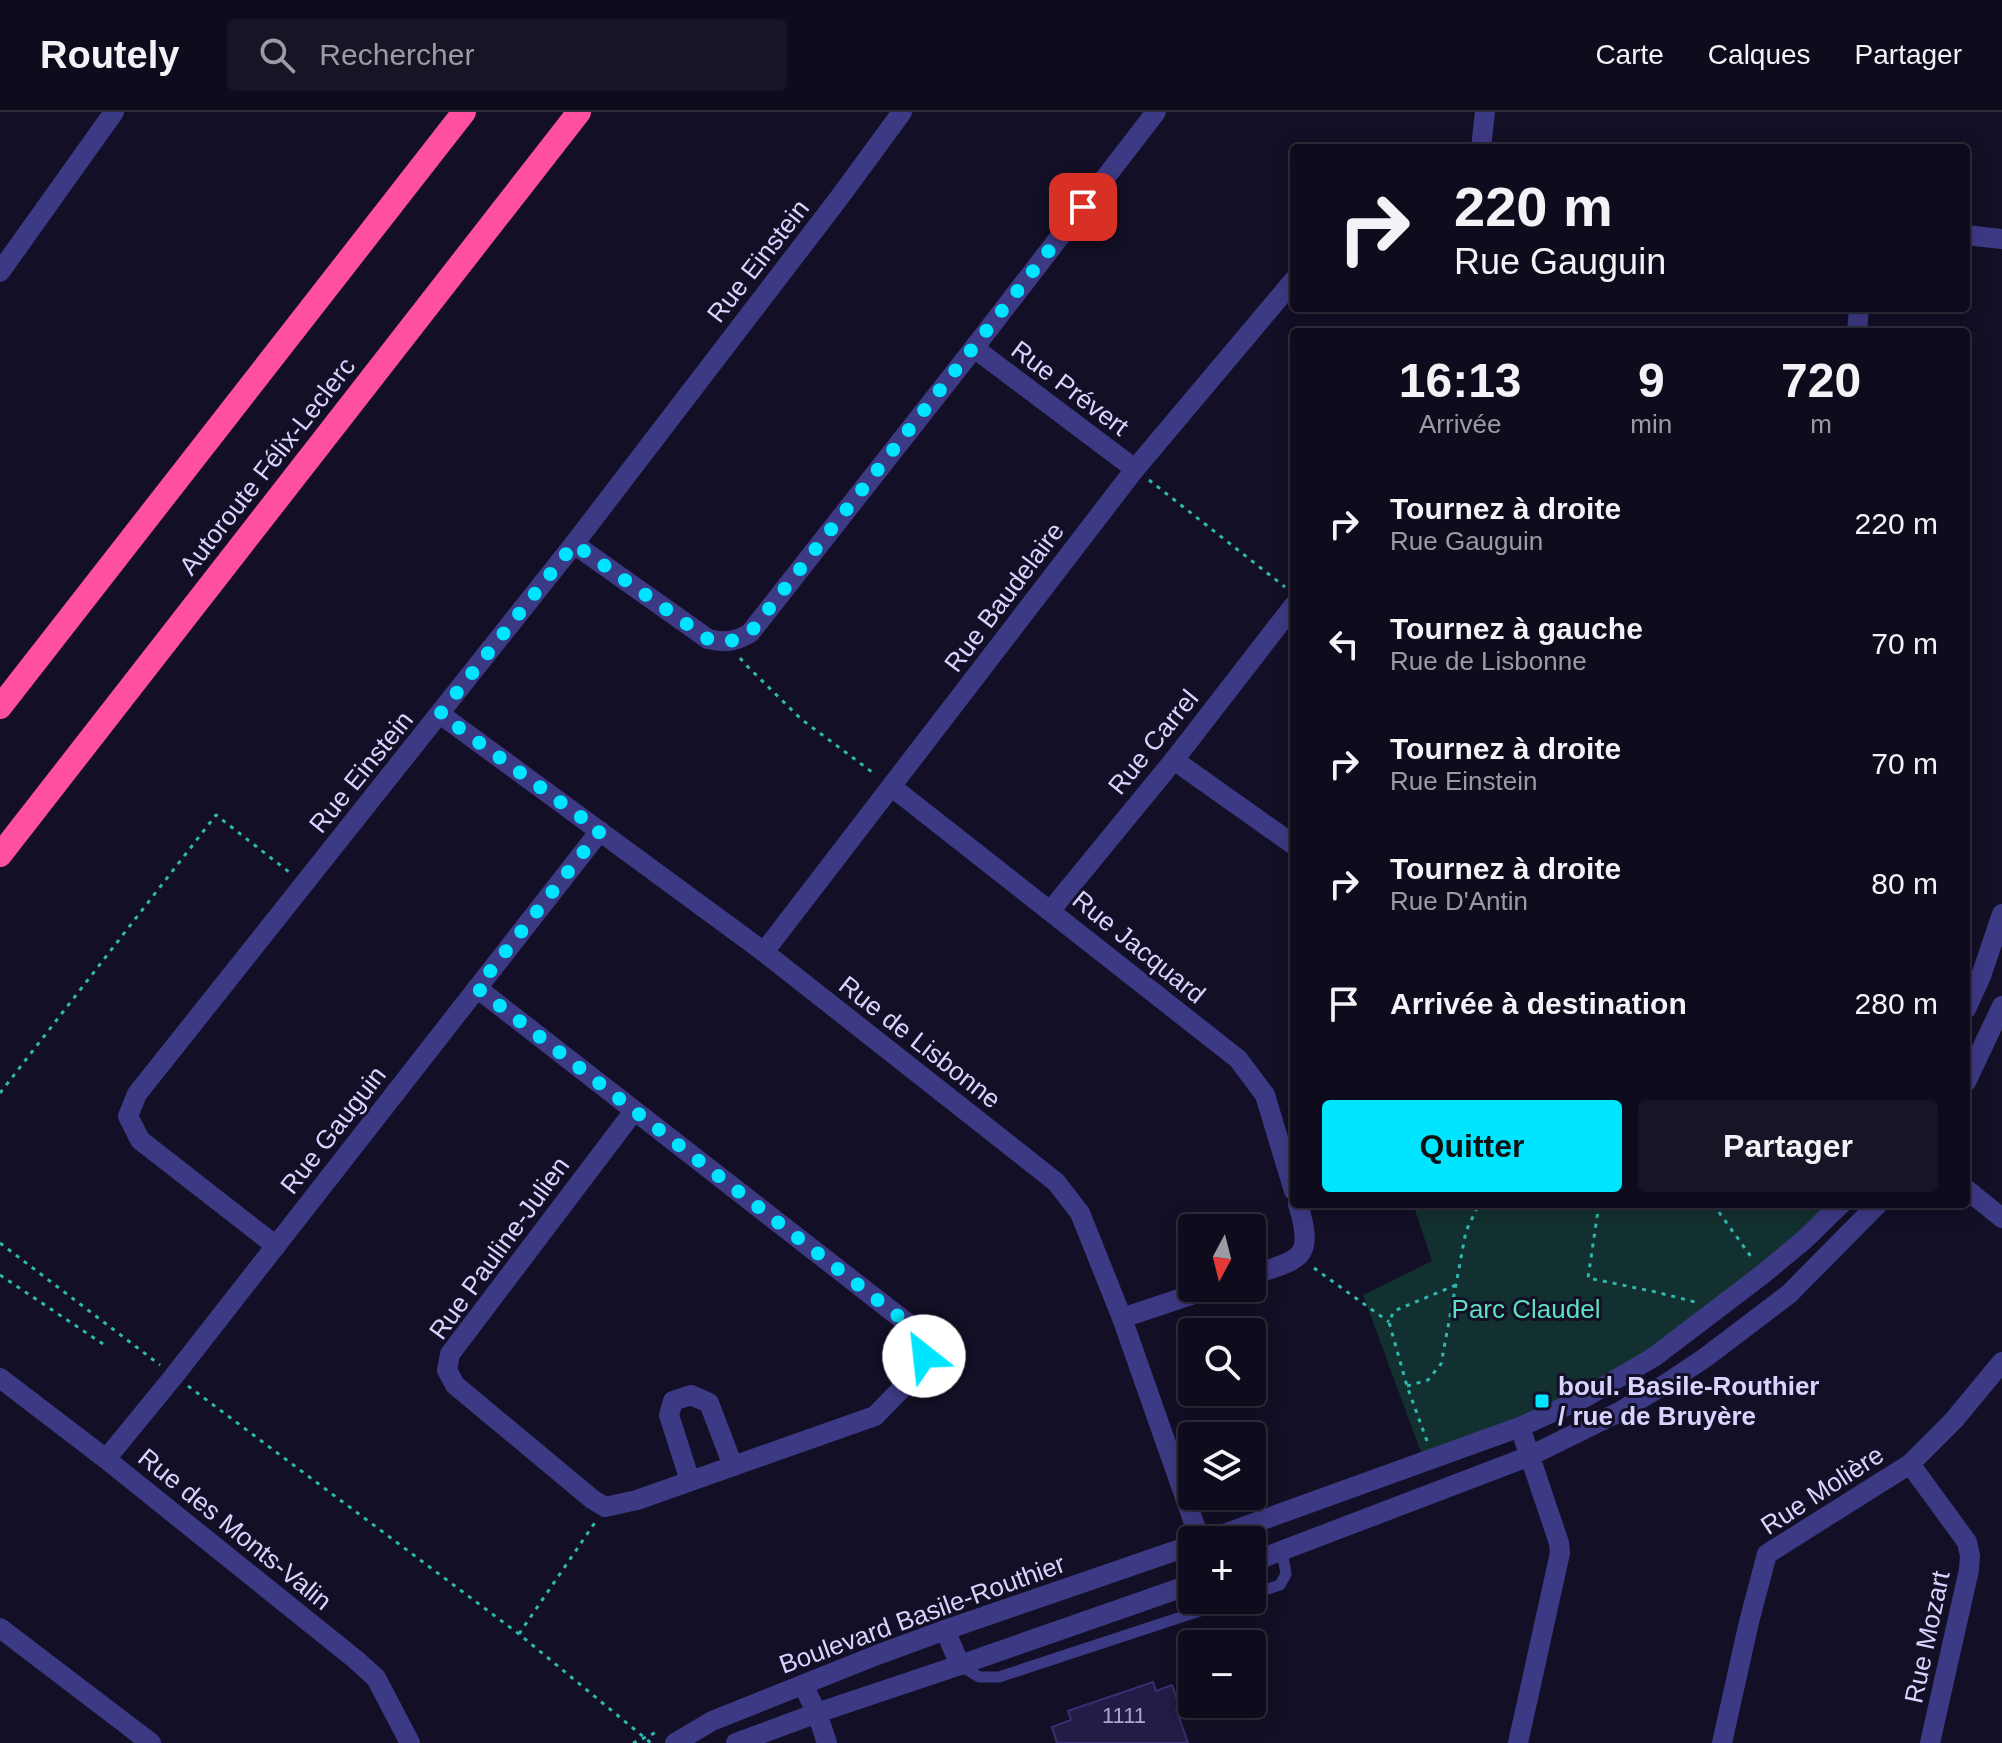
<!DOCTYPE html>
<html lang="fr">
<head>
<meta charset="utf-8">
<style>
	:root { --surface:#0e0b1c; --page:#171425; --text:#f1f3f6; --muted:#9b9ba3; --line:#2e2b3b; --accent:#00e5ff }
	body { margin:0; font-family:Arial,sans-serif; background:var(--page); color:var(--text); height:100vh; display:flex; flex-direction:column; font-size:30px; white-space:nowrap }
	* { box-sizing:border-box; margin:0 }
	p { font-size:26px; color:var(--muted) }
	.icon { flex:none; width:44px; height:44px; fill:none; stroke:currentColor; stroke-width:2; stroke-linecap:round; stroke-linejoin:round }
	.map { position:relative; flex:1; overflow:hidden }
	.sheet { position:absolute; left:1290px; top:216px; width:680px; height:880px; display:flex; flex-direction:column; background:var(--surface); border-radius:8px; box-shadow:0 4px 20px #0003,0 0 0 2px var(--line) }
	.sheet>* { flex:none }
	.guide { position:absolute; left:1290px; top:32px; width:680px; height:168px; border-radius:8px; box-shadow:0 4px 20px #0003,0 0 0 2px var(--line); background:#0e0b1c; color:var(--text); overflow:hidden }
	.needle { width:52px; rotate:187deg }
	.tools { position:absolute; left:1178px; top:1102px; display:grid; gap:16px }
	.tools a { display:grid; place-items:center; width:88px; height:88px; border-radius:8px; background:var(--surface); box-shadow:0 4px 20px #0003,0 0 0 2px var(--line); font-size:40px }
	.pin { position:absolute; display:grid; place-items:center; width:68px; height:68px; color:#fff; margin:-34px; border-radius:16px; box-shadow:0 4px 12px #0006 }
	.me { position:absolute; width:88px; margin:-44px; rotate:331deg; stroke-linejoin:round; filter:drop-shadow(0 0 6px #0008) }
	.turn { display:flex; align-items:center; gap:28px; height:168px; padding:0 32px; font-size:36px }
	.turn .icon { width:104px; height:104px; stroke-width:2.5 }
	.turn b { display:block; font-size:56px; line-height:68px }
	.eta { display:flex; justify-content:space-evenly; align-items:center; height:136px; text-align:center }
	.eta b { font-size:48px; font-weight:700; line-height:56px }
	.cta { display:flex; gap:16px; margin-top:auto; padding:16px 32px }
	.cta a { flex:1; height:92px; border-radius:8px; background:var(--accent); color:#111; font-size:32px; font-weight:700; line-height:92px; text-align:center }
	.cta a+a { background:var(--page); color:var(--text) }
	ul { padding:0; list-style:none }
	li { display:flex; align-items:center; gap:24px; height:120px; padding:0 32px }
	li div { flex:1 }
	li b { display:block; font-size:30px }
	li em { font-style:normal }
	header { display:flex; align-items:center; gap:48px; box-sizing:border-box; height:112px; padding:0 40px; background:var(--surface); border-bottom:2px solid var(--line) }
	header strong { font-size:38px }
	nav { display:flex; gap:44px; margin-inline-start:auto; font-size:28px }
	.search { width:560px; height:72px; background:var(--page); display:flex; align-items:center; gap:20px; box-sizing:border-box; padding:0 28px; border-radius:8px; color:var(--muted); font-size:30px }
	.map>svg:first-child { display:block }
	.green { fill:#12302f }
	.building { fill:#241b47; stroke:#3b2d73; stroke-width:2 }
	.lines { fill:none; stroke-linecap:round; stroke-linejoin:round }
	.path { stroke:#2fb8b0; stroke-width:3; stroke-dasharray:4 6; stroke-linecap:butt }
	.service { stroke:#3d3a85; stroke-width:11 }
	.minor { stroke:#3d3a85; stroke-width:20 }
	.tertiary { stroke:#3d3a85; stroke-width:20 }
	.motorway { stroke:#ff4fa3; stroke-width:24 }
	.route { stroke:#00e5ff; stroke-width:14; stroke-dasharray:0 25.2 }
	.poi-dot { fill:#00e5ff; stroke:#130f26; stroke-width:3 }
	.labels { text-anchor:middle; stroke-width:6; stroke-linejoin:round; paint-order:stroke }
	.number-label { font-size:22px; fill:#aca6d1 }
	.street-label { font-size:26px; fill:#d9d4ff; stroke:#130f26 }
	.park-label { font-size:26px; fill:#5fe0c0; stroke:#130f26 }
	.poi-label { font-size:26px; font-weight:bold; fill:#d9d4ff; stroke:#130f26; text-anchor:start }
</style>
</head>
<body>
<header>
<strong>Routely</strong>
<div class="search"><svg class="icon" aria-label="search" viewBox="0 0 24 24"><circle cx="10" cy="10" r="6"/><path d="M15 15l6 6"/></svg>Rechercher</div>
<nav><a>Carte</a><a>Calques</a><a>Partager</a></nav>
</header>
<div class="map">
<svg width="2002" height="1631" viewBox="0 0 2002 1631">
	<rect width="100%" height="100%" fill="#130f26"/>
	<path class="green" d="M 1413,1092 L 1841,1092 L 1654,1245 L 1425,1351 L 1363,1183 L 1432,1149 Z"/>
	<path class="building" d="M 1153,1570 L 1156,1579 L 1172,1573 L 1180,1596 L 1176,1597 L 1188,1631 L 1057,1631 L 1052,1615 L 1071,1608 L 1068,1599 Z"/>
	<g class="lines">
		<g class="path">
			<path d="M 1149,368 L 1285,475"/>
			<path d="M 740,546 L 746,553 L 801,607 L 876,663"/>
			<path d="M 0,981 L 216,703 L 289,760"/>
			<path d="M 1599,1092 L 1588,1166 L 1656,1180 L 1695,1190"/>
			<path d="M 1713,1092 L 1752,1146"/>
			<path d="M 0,1131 L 160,1253"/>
			<path d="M 1314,1156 L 1389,1210"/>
			<path d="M 0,1163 L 106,1234"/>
			<path d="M 188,1274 L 519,1522 L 651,1631"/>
			<path d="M 1407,1274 L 1428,1268 L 1441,1252 L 1466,1119 L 1479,1092"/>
			<path d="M 1427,1329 L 1407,1274 L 1389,1210 L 1394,1199 L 1456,1173"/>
			<path d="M 519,1522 L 596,1409"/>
			<path d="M 633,1631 L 659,1619"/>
		</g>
		<g class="service">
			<path d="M 1252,1482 L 1280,1473 L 1286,1462 L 1282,1439"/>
			<path d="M 961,1554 L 979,1565 L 999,1565 L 1233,1488"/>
		</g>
		<g class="minor">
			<path d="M 1481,36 L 1485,0"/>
			<path d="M 1966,123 L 2002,127"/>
			<path d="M 0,160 L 114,0"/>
			<path d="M 1857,220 L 1859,196"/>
			<path d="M 974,236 L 1135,357"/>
			<path d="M 574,432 L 708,527 C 725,531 735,530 750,521 L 974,236 L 1156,0"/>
			<path d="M 440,602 L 764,840 L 1056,1070 L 1080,1101 L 1122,1206 L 1200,1428"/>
			<path d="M 1174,648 L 1294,733"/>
			<path d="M 892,675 L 1238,947 L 1265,983 L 1294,1079"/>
			<path d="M 1051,798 L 1174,648 L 1294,493"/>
			<path d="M 764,840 L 1135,357 L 1294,168"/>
			<path d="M 477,876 L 911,1214 L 922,1232 L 924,1244 L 921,1253 L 909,1269 L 875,1304 L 637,1388 L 605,1395 L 592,1387 L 455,1273 L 447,1258 L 450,1242 L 634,999"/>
			<path d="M 1966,1077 L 2002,1106"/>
			<path d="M 276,1134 L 140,1028 L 128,1004 L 137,982 L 574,432 L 839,86 L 902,0"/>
			<path d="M 1252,1163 C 1300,1147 1315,1148 1298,1092"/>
			<path d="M 1122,1206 L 1212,1176"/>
			<path d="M 0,1266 L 106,1347 L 355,1547 L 376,1566 L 410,1631"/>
			<path d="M 106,1347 L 174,1264 L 600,719"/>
			<path d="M 1910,1352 L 1967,1430 L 1970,1444 L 1969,1458 L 1930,1631"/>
			<path d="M 690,1369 L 669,1303 L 673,1289 L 691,1283 L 709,1291 L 733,1354"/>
			<path d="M 0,1516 L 151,1631"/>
			<path d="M 803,1573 L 817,1601 L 827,1631"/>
			<path d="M 1518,1631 L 1560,1441 L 1559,1431 L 1520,1315"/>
			<path d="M 1722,1631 L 1749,1510 L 1767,1442 L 1910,1352 L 1954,1308 L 2002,1250"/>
		</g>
		<g class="tertiary">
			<path d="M 1966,897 L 1981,864 L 2002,802"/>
			<path d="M 1966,970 L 2002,894"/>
			<path d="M 1207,1428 L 1520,1315 L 1586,1285 L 1654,1245 L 1763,1162 L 1804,1128 L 1841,1092"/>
			<path d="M 1252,1450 L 1530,1344 L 1619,1300 L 1667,1271 L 1706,1245 L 1789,1182 L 1878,1092"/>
			<path d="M 945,1518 L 960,1553"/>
			<path d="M 675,1631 L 712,1609 L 877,1543 L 945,1518 L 1192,1433"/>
			<path d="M 736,1631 L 817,1601 L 960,1553 L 1192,1472"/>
		</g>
		<g class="motorway">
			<path d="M 0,595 L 464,0"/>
			<path d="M 0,743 L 579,0"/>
		</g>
	</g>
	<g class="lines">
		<path class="route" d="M 924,1244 L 922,1232 L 911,1214 L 477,876 L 600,719 L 440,602 L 574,432 L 708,527 C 725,531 735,530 750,521 L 1083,95"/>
	</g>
	<rect class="poi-dot" x="1534" y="1281" width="16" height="16" rx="4"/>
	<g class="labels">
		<g class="number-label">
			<text x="1124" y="1611">1111</text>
		</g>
		<g class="street-label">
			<text transform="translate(758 149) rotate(-52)" y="9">Rue Einstein</text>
			<text transform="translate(1070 276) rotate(37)" y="9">Rue Prévert</text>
			<text transform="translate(267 354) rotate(-52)" y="9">Autoroute Félix-Leclerc</text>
			<text transform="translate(1004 485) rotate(-53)" y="9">Rue Baudelaire</text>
			<text transform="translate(1153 630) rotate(-51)" y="9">Rue Carrel</text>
			<text transform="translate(361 660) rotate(-51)" y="9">Rue Einstein</text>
			<text transform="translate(1139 835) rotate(39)" y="9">Rue Jacquard</text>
			<text transform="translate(920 930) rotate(38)" y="9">Rue de Lisbonne</text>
			<text transform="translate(333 1018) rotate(-52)" y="9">Rue Gauguin</text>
			<text transform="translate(499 1136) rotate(-54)" y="9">Rue Pauline-Julien</text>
			<text transform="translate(1822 1378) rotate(-33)" y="9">Rue Molière</text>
			<text transform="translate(235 1417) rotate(39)" y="9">Rue des Monts-Valin</text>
			<text transform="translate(922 1502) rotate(-20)" y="9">Boulevard Basile-Routhier</text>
			<text transform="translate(1927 1525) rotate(-78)" y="9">Rue Mozart</text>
		</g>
		<g class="park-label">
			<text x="1526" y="1206">Parc Claudel</text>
		</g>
		<g class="poi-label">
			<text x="1558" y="1283">boul. Basile-Routhier<tspan x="1558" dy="30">/ rue de Bruyère</tspan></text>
		</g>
	</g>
</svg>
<div class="tools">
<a><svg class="needle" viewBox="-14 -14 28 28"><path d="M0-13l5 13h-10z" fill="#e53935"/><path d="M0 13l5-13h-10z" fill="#9b9ba3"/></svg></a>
<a><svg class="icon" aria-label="search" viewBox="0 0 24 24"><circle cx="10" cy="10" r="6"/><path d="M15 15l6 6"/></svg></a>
<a><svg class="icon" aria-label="layers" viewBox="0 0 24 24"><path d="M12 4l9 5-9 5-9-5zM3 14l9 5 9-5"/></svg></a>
<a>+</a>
<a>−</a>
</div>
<div class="pin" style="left:1083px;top:95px;background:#d93025"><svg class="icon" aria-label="arrive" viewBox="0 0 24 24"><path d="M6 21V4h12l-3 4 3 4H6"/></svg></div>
<svg class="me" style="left:924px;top:1244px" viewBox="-20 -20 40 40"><circle r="19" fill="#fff"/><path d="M0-13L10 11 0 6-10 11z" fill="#00e5ff"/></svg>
<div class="guide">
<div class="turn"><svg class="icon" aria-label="right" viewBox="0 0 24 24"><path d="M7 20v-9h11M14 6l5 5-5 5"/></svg><div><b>220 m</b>Rue Gauguin</div></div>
</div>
<section class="sheet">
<div class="eta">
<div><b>16:13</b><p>Arrivée</p></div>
<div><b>9</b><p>min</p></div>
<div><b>720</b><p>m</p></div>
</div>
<ul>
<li><svg class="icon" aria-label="right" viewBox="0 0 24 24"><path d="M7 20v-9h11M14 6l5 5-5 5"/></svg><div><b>Tournez à droite</b><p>Rue Gauguin</p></div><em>220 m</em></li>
<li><svg class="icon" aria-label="left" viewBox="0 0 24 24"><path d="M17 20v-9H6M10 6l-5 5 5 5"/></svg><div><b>Tournez à gauche</b><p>Rue de Lisbonne</p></div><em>70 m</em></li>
<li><svg class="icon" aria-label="right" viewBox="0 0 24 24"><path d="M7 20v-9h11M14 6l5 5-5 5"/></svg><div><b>Tournez à droite</b><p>Rue Einstein</p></div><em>70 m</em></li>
<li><svg class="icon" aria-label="right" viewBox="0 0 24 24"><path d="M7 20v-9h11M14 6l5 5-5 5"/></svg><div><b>Tournez à droite</b><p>Rue D'Antin</p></div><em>80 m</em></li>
<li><svg class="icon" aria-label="arrive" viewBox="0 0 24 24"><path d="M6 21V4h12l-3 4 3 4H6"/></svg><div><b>Arrivée à destination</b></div><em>280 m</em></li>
</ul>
<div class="cta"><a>Quitter</a><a>Partager</a></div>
</section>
</div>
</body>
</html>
